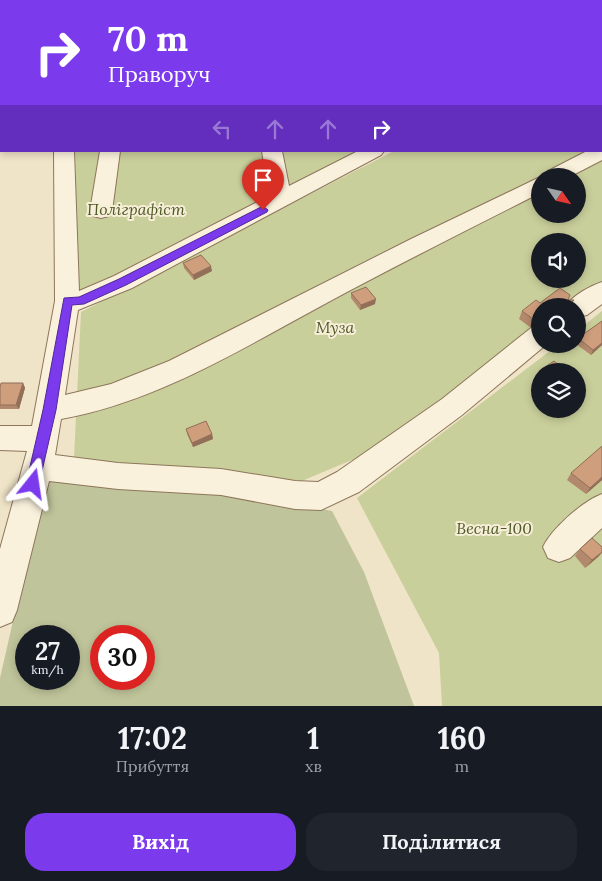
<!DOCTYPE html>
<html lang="uk">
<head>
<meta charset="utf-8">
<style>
	:root { --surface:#171b24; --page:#20242c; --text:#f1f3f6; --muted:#9ea1a6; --accent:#7c3aed }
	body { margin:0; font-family:Lora,serif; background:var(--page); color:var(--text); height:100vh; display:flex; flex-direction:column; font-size:19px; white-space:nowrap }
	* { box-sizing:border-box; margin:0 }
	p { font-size:16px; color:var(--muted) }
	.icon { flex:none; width:28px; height:28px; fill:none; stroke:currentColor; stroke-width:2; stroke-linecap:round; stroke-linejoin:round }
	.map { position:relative; height:706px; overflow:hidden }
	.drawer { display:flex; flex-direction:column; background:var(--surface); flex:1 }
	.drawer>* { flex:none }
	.banner { position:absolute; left:0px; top:0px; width:602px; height:152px; box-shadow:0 2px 8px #0003; background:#7c3aed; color:#fff; overflow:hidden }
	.needle { width:32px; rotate:124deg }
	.tools { position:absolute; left:531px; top:168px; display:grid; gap:10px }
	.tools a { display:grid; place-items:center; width:55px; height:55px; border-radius:50%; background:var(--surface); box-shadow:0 2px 8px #0003; font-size:25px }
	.speed { position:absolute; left:15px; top:625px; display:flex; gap:10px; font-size:25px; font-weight:700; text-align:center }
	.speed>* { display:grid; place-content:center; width:65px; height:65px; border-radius:50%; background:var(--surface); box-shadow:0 2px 8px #0003; line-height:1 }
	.speed small { font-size:12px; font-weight:400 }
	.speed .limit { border:8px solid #d22; background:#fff; color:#111 }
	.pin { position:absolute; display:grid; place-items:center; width:42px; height:42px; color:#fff; margin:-51px -21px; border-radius:50% 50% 50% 0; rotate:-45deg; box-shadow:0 0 5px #0007 }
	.pin .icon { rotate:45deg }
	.me { position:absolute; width:55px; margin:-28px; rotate:15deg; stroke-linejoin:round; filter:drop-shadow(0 0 4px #0008) }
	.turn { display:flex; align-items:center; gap:18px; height:105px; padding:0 25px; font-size:22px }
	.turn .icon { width:65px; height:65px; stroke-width:2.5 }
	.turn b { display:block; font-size:35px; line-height:42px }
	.lanes { display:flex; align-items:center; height:48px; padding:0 25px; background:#0003; justify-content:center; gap:25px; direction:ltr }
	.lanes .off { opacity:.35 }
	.eta { display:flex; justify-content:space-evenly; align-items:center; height:85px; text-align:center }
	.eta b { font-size:30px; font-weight:700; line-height:35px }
	.button { display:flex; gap:10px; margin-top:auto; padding:10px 25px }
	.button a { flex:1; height:58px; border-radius:20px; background:var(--accent); color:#fff; font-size:20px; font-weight:700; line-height:58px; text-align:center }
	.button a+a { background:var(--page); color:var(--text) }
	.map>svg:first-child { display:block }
	.green { fill:#c9cf9b; fill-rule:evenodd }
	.cemetery { fill:#bfc49a; fill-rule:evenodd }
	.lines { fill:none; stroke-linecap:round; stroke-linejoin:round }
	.minor-casing { stroke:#8d765c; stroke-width:2 }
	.minor { fill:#faf1dc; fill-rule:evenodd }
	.wall { fill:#b2896c }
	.shaded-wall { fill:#916f58 }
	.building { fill:#cf9f7d; stroke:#916f58 }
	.route { fill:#7c3aed; stroke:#51269a }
	.labels { text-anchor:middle; stroke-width:4; stroke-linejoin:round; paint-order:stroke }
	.park-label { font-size:16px; font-style:italic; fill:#4d5a26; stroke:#f7eed8 }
</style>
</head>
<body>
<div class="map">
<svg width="602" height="706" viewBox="0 0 602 706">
	<rect width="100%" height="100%" fill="#f0e4c8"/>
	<g class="green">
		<path d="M 73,0 L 503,0 L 505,1 L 73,1 Z"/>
		<path d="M 602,53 L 602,292 L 578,310 L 578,306 L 540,306 L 540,338 L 402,439 L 297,483 L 74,458 L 81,312 L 394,151 L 601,151 ZM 540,176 L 578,176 L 578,214 L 540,214 ZM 540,241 L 578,241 L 578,279 L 540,279 Z"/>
		<path d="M 75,151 L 373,151 L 78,295 Z"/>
		<path d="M 602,311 L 602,706 L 442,706 L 439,653 L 357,498 L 559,344 L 578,344 L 578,330 ZM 540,371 L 578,371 L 578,409 L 540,409 Z"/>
	</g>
	<path class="cemetery" d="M 46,477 L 259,496 L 332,511 L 364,572 L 414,706 L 0,706 L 0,678 ZM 26,636 L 69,636 L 69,679 L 26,679 ZM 101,636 L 144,636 L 144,679 L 101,679 Z"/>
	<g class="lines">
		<g class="minor-casing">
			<g id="minor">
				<path d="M 60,0 L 76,0 L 77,1 L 61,1 Z"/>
				<rect x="248" y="0" width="16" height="1"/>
				<path d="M 504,0 L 521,0 L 522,1 L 505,1 Z"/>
				<path d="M 602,146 L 602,160 L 571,176 L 544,176 L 548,171 L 587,151 L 601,151 Z"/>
				<path d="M 54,151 L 74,151 L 79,291 L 114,276 L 269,196 L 262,151 L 282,151 L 289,186 L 358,151 L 384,151 L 381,155 L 132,288 L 78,310 L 65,395 L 111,384 L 169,361 L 411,239 L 540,177 L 540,193 C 467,230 393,267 321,306 C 238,351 155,402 61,419 L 55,455 L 118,463 L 221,469 L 295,481 L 318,482 L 337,472 L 442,399 L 531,328 L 540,325 L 540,344 L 547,344 L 462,415 L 359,492 L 321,510 L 295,509 L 221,495 L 118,489 L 49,481 L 17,610 L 12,622 L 0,627 L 0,549 L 27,451 L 0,450 L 0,426 L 32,426 L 55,301 Z"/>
				<path d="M 100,151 L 120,151 L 112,211 L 109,216 L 101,218 L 93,216 L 90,211 Z"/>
				<path d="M 602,282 L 602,304 L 587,315 L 578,317 L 578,306 L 566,306 C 573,295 590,286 602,282 Z"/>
				<path d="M 602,494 L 602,528 L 570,558 L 559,562 L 548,558 L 543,547 C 551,529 583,501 602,494 Z"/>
			</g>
		</g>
		<use href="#minor" class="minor"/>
	</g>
	<g class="wall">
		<path d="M 183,263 L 212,271 L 194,280 L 184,268 Z"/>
		<path d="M 351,293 L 375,304 L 360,310 L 351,298 Z"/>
		<path d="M 540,306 L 540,324 L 530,327 L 519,319 L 522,311 Z"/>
		<path d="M 602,321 L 602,345 L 591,355 L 576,344 L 578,344 L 578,338 Z"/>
		<path d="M 539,371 L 540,371 L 540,379 L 537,376 Z"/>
		<path d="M 23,383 L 25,388 L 19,409 L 0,409 L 0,387 Z"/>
		<path d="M 186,429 L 212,434 L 213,439 L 193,447 L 187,434 Z"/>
		<path d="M 602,446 L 602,480 L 586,494 L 567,480 L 571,473 Z"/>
		<path d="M 602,547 L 602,553 L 598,557 L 585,568 L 575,556 L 580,549 Z"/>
	</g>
	<g class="shaded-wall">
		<path d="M 211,266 L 212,271 L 194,280 L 193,275 Z"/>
		<path d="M 376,299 L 375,304 L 360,310 L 361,305 Z"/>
		<path d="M 574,300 L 571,306 L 566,306 Z"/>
		<path d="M 540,317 L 540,324 L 530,327 L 533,319 Z"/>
		<path d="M 602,343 L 602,345 L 591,355 L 593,350 Z"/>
		<path d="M 23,383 L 25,388 L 19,409 L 16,405 Z"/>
		<path d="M 212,434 L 213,439 L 193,447 L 192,443 Z"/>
		<path d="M 602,477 L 602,480 L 586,494 L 590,488 Z"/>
		<path d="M 602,552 L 598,557 L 585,568 L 592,560 Z"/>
	</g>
	<g class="building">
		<rect x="601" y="132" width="1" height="12"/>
		<path d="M 201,255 L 211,266 L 193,275 L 183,263 Z"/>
		<path d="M 366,287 L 376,299 L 361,305 L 351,293 Z"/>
		<path d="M 560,288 L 570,295 L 568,300 L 574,300 L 566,306 L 540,306 L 540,317 L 533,319 L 522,311 L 536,300 L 540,303 Z"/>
		<path d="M 602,321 L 602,343 L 593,350 L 578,338 Z"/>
		<path d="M 554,361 L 566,371 L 540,372 L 539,371 Z"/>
		<path d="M 1,383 L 23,383 L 16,405 L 0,405 L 0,387 Z"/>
		<path d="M 206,421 L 212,434 L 192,443 L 186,429 Z"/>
		<path d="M 602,446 L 602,477 L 590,488 L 571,473 Z"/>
		<path d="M 592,538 L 602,547 L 602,552 L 592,560 L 580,549 Z"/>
	</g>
	<path class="route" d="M 263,206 L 268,210 L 267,212 L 126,285 L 84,304 L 72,305 L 56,410 L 39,484 L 37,488 L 33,490 L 28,488 L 26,484 L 43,410 L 64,298 L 79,297 L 119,279 Z"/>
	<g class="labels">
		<g class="park-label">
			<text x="136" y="215">Поліграфіст</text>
			<text x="335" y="333">Муза</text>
			<text x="494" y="534">Весна-100</text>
		</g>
	</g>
</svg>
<div class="tools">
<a><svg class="needle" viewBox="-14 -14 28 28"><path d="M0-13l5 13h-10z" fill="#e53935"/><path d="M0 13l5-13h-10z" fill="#9ea1a6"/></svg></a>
<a><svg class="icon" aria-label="sound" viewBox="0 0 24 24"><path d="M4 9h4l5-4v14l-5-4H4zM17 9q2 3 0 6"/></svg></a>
<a><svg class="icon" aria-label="search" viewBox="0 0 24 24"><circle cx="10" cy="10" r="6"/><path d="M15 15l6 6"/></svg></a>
<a><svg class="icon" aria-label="layers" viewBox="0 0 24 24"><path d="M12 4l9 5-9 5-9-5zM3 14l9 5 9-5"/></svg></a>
</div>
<div class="speed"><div>27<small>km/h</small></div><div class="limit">30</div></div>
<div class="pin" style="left:263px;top:210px;background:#d93025"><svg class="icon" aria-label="arrive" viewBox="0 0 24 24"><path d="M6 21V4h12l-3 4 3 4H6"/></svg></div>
<svg class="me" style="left:33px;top:484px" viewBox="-20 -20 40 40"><path d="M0-17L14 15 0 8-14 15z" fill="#7c3aed" stroke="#fff" stroke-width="4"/></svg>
<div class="banner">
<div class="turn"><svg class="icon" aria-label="right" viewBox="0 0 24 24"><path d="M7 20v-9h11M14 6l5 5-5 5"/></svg><div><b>70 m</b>Праворуч</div></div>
<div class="lanes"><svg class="icon off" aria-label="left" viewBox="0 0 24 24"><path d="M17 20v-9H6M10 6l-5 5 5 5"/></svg><svg class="icon off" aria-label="ahead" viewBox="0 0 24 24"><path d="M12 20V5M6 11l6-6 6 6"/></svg><svg class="icon off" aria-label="ahead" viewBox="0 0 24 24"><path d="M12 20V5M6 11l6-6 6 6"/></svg><svg class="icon" aria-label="right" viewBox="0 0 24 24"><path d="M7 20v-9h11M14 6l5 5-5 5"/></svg></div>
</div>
</div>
<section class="drawer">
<div class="eta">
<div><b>17:02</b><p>Прибуття</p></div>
<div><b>1</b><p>хв</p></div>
<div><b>160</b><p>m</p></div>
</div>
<div class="button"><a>Вихід</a><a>Поділитися</a></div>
</section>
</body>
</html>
